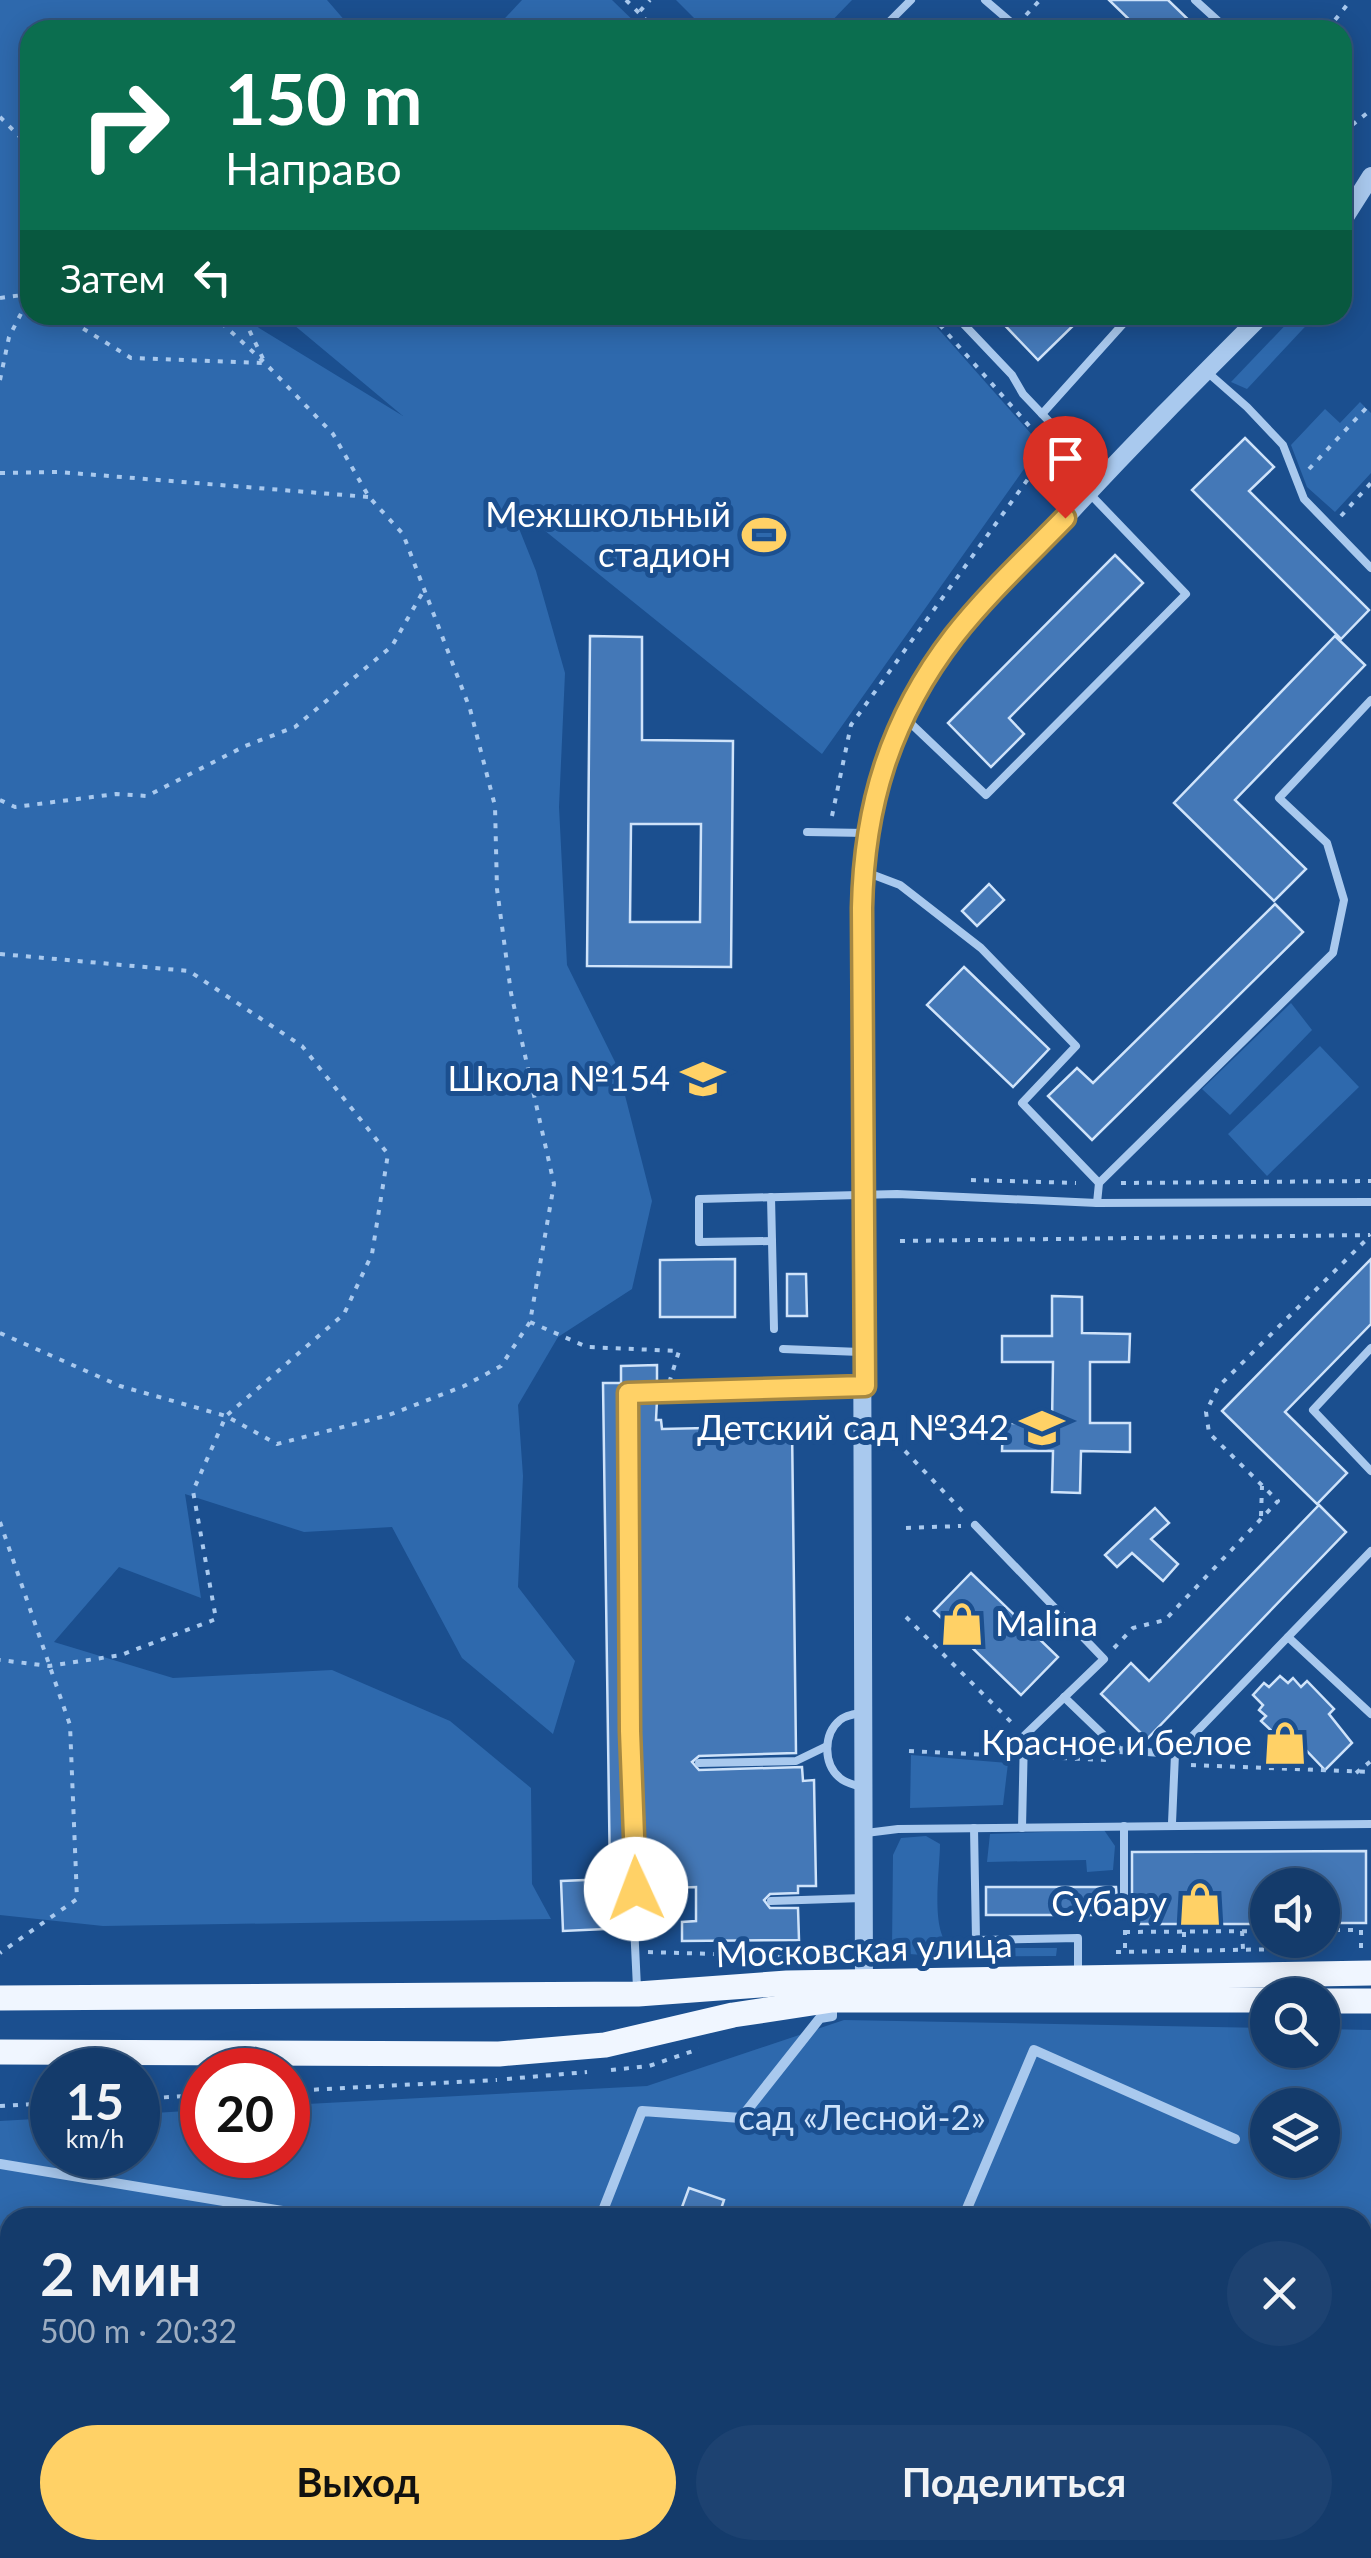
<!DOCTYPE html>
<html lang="ru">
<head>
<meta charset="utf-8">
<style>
	:root { --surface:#143b6b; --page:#1d4271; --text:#f1f3f6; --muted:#9dadc1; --line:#33557e; --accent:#ffd166 }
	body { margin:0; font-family:Lato,sans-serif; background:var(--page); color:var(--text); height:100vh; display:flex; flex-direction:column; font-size:38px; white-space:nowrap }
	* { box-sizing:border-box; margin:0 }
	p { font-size:32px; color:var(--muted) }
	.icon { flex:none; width:55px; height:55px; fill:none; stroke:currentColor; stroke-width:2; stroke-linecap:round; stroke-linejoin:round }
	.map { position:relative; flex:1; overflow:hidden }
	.side { position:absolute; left:0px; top:2208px; width:1372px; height:352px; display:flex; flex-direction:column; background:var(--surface); border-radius:30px 30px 0 0; box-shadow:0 5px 25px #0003,0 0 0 2px var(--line) }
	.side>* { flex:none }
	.guide { position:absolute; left:20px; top:20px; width:1332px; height:305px; border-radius:30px; box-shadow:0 5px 25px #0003,0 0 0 2px var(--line); background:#0b6e4f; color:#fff; overflow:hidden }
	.controls { position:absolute; left:1250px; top:1868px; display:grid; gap:20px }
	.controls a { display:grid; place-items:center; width:90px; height:90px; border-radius:50%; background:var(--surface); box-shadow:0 5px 25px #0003,0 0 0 2px var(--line); font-size:50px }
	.speed { position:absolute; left:30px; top:2048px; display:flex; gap:20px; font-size:50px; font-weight:700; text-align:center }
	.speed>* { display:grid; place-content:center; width:130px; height:130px; border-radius:50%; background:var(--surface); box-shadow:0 5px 25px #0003,0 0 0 2px var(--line); line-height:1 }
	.speed small { font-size:25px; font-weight:400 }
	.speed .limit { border:15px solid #d22; background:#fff; color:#111 }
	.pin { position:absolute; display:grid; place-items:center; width:85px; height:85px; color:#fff; margin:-102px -42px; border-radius:50% 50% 50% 0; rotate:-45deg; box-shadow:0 0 10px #0007 }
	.pin .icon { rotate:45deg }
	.me { position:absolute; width:110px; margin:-55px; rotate:358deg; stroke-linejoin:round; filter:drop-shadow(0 0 8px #0008) }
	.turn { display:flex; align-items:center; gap:35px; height:210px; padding:0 40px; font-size:45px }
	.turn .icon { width:130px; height:130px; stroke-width:2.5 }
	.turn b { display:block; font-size:70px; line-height:85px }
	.then { display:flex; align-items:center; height:95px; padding:0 40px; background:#0003; gap:20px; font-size:38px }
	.round { display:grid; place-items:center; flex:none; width:105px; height:105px; border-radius:52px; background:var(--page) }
	.overview { display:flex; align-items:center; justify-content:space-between; height:170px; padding:0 40px }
	h1 { font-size:60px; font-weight:700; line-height:75px }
	.cta { display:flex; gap:20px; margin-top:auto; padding:20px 40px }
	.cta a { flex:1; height:115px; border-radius:60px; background:var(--accent); color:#111; font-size:40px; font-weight:700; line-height:115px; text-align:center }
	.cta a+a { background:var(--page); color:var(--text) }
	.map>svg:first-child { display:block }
	.green { fill:#2e69ad; fill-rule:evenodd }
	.building { fill:#4478b7; stroke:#cfe3fa; stroke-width:2.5; fill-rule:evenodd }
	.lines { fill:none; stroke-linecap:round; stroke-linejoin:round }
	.path { stroke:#a9c9ee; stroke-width:4; stroke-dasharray:5 8; stroke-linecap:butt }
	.service { stroke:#a9c9ee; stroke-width:8 }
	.minor { stroke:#a9c9ee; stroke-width:10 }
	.tertiary { stroke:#a9c9ee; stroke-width:18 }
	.primary { stroke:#f0f6ff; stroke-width:25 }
	.route-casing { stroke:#a68842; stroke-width:25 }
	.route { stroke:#ffd166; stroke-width:18 }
	.labels { text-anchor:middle; stroke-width:10; stroke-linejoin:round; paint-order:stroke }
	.poi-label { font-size:35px; fill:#fff; stroke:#1b4f8f; text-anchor:end }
	.street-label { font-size:35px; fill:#fff; stroke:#1b4f8f }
	.park-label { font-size:35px; fill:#cfe3fa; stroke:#1b4f8f }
</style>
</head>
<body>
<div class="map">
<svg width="1371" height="2558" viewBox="0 0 1371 2558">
	<rect width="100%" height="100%" fill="#1b4f8f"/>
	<g class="green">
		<path d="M 0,0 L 327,0 L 353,30 L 30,30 L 30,315 L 246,315 L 259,328 L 403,416 L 282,315 L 926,315 L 1041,445 L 822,754 L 508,501 L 536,571 L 565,673 L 559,807 L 567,965 L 618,1068 L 652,1201 L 632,1289 L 558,1337 L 518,1405 L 523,1476 L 518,1587 L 575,1661 L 553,1734 L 462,1658 L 392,1527 L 304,1532 L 185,1494 L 201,1598 L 119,1567 L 54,1642 L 173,1678 L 332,1670 L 450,1721 L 531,1788 L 532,1884 L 551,1919 L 103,1926 L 0,1915 Z"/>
		<path d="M 522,0 L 612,0 L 643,30 L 494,30 Z"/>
		<path d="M 676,0 L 852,0 L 823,30 L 706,30 Z"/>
		<path d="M 1295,315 L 1316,315 L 1247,389 L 1231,382 Z"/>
		<path d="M 1360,402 L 1371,413 L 1371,473 L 1335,512 L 1307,487 L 1291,445 L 1325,409 L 1340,423 Z"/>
		<path d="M 1291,1003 L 1312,1030 L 1230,1115 L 1202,1089 Z"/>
		<path d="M 1320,1046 L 1359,1087 L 1267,1176 L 1228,1134 Z"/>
		<path d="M 911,1755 L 1008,1763 L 1003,1805 L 910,1808 Z"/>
		<path d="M 1104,1830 L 1115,1846 L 1113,1870 L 1087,1872 L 1086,1860 L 987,1862 L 990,1834 Z"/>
		<path d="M 926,1836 L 940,1844 C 940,1870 929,1935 952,1948 L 1057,1948 L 1056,1956 L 949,1957 L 896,1953 L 892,1948 L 893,1855 L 901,1838 Z"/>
		<path d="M 844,2020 L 1267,2028 L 1268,2050 L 1322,2050 L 1323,2029 L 1371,2030 L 1371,2228 L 1363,2251 L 1362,2218 L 10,2218 L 10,2550 L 1221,2550 L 1218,2558 L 0,2558 L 0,2121 L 52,2118 L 52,2155 L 138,2155 L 138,2114 L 202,2110 L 202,2155 L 288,2155 L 288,2105 L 647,2086 ZM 1268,2105 L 1322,2105 L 1322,2160 L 1268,2160 Z"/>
	</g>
	<g class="building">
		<path d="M 1109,0 L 1168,0 L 1199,30 L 1140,30 Z"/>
		<path d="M 995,315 L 1084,315 L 1038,360 Z"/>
		<path d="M 1245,438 L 1274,467 L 1249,491 L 1369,610 L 1341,639 L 1192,490 Z"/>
		<path d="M 1115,555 L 1143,583 L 1009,718 L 1024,734 L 991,767 L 948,723 Z"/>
		<path d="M 590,636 L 642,637 L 642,740 L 733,741 L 731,967 L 587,966 ZM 631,824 L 701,824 L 700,922 L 630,922 Z"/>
		<path d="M 1335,636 L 1365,665 L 1235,800 L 1306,869 L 1274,901 L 1174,803 Z"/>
		<path d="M 989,884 L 1004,900 L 977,926 L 962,911 Z"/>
		<path d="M 1275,904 L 1303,932 L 1092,1140 L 1048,1096 L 1077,1068 L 1093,1083 Z"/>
		<path d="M 964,967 L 1049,1049 L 1013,1087 L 927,1005 Z"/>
		<path d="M 735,1259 L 735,1317 L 660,1317 L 660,1260 Z"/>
		<path d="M 1371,1259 L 1371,1324 L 1285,1412 L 1347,1473 L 1317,1504 L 1222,1411 Z"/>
		<path d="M 787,1274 L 806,1274 L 807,1316 L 787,1316 Z"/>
		<path d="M 1052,1296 L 1082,1297 L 1082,1333 L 1130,1334 L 1129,1362 L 1090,1362 L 1090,1423 L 1130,1423 L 1130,1452 L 1081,1451 L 1080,1493 L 1052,1492 L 1053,1451 L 1002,1451 L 1003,1423 L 1052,1423 L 1053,1362 L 1002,1362 L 1002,1336 L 1052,1336 Z"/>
		<path d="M 657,1365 L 657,1385 L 627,1386 L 620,1393 L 622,1731 L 630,1889 L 626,1903 L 627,1928 L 563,1931 L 561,1881 L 610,1879 L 603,1383 L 621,1383 L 621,1366 Z"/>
		<path d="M 636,1400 L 657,1400 L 656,1420 L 661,1420 L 662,1429 L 792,1426 L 796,1753 L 699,1756 L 692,1762 L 699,1770 L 802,1767 L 803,1781 L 814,1780 L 816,1886 L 798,1886 L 798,1893 L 770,1894 L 764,1900 L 770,1908 L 798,1908 L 799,1940 L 682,1941 L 682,1922 L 696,1921 L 696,1887 L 644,1889 L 638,1731 Z"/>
		<path d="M 1319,1505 L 1346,1532 L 1147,1739 L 1101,1694 L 1131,1663 L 1149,1681 Z"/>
		<path d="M 1155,1508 L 1169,1523 L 1151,1539 L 1178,1564 L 1163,1581 L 1132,1553 L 1117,1567 L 1105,1555 Z"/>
		<path d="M 971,1573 L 1058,1657 L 1021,1695 L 934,1611 Z"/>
		<path d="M 1280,1676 L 1288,1683 L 1293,1678 L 1301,1687 L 1307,1681 L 1334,1709 L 1329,1714 L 1352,1743 L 1325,1770 L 1302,1746 L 1290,1758 L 1271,1740 L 1276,1735 L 1261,1721 L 1266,1716 L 1259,1710 L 1263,1705 L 1253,1695 L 1264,1683 L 1269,1687 Z"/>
		<path d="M 1366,1851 L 1366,1923 L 1322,1923 L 1322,1885 L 1268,1885 L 1268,1924 L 1132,1924 L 1132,1852 Z"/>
		<path d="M 986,1887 L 1116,1887 L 1118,1915 L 986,1915 Z"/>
		<path d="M 689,2188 L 724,2200 L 718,2218 L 678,2218 Z"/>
	</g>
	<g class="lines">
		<g class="path">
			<path d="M 626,0 L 656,30"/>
			<path d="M 640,11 L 650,0"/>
			<path d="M 1026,15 L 1040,0"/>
			<path d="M 1327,30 L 1351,0"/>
			<path d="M 0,117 L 30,147"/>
			<path d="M 1342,133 L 1371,110"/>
			<path d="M 0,298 L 30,294"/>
			<path d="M 61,315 L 131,358 L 265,363 L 242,315"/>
			<path d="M 931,315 L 1077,480"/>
			<path d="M 0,380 L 9,337 L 30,296"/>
			<path d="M 1309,469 L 1371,403"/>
			<path d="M 0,473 L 59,472 L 369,497"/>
			<path d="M 1341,516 L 1371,483"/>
			<path d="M 0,800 L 15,807 L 116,794 L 147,796 L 245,746 L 295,727 L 392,646 L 424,590"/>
			<path d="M 832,816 L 851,725 L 1051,447"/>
			<path d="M 0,954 L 189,971 L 302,1046 L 388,1154 L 372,1254 L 344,1314 L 226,1416 L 193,1491 L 216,1619 L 121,1655 L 49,1666 L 0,1660"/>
			<path d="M 971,1180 L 1076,1183"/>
			<path d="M 1121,1183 L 1371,1181"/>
			<path d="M 900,1241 L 1370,1235"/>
			<path d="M 530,1322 L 587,1347 L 679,1351 L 670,1380"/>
			<path d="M 0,1333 L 120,1386 L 226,1416 L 277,1444 L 389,1415 L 464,1386 L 501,1366 L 530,1322 L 554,1184 L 511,993 L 497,889 L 495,806 L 470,709 L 403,534 L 369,497 L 333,434 L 265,363 L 213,315"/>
			<path d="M 905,1451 L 965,1514"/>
			<path d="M 1261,1516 L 1262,1486"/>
			<path d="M 0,1522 L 70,1725 L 77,1899 L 0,1953"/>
			<path d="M 906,1528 L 961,1526"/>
			<path d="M 906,1617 L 1014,1725"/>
			<path d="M 1114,1648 L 1133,1628 L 1165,1620 L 1278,1501 L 1209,1433 L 1206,1412 L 1218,1387 L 1371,1235"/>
			<path d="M 909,1751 L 1012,1756"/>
			<path d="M 1036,1757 L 1107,1760"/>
			<path d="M 1191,1765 L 1371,1772"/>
			<path d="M 1356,1773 L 1371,1761"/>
			<path d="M 1125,1930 L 1125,1950"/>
			<path d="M 1322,1930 L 1361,1930 L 1361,1948"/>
			<path d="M 1242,1931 L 1243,1949"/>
			<path d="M 1125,1932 L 1268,1931"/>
			<path d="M 1184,1950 L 1184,1931"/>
			<path d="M 648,1952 L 809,1957"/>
			<path d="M 1116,1952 L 1286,1949"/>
			<path d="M 611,2070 L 649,2066 L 699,2049"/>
			<path d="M 507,2079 L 587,2072"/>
			<path d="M 288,2091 L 497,2080"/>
			<path d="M 138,2099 L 202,2095"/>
			<path d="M 0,2106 L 52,2103"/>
		</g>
		<g class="service">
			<path d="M 985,0 L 1020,30"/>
			<path d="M 1195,0 L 1228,30"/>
			<path d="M 881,30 L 911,0"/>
			<path d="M 955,315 L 1012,375 L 1023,394 L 1103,478"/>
			<path d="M 1206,371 L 1247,407 L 1283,445 L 1304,499 L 1371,568"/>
			<path d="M 1042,414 L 1131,315"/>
			<path d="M 904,717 L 986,795 L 1186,594 L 1090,494"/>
			<path d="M 807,832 L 866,833"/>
			<path d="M 863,871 L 900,885 L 981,948 L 1076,1046 L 1022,1103 L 1099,1183"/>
			<path d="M 771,1197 L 774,1329"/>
			<path d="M 1097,1203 L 1099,1183 L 1333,953 L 1344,900 L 1327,843 L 1279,798 L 1371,700"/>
			<path d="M 772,1241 L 699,1242 L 699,1199 L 897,1194 L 1097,1203 L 1371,1202"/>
			<path d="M 1371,1348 L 1313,1410 L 1371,1471"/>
			<path d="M 783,1349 L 860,1352"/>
			<path d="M 975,1525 L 1104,1659 L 1024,1736 L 1022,1828"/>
			<path d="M 1288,1637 L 1371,1714"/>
			<path d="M 1064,1697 L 1119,1750 L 1175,1754"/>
			<path d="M 699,1763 L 796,1761 L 827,1746"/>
			<path d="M 863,1788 C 856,1785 845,1783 840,1778 C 823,1764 823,1734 840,1720 C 846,1715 855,1714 863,1713"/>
			<path d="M 1172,1823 L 1175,1754 L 1371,1551"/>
			<path d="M 1124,1826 L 1124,1911"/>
			<path d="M 974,1828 L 976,1940 L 1078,1938 L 1078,1975"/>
			<path d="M 866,1833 L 898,1829 L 1371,1824"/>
			<path d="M 637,1889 L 630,1731 L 628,1393 L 861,1386"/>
			<path d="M 771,1901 L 863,1898"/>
			<path d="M 637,1988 L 633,1903 L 678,1903"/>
			<path d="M 1362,2354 L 1371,2338"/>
		</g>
		<g class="minor">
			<path d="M 0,2164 L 325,2218"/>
			<path d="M 600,2218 L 642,2111 L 741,2118 L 820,2018 L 832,2016 L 832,2001"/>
			<path d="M 963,2218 L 1034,2050 L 1235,2139"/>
		</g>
		<g class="tertiary">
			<path d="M 1342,222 L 1371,176"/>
			<path d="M 864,1989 L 861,909 C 864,808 891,712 956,633 C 990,592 1030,556 1066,517 C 1129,448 1196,381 1262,315"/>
		</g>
		<g class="primary">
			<path d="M 0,1998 L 638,1994 L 787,1983 L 1371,1973"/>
			<path d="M 1322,2001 L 1371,2001"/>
			<path d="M 0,2052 L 499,2054 L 605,2045 L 733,2015 L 832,2000 L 1268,2000"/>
		</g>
	</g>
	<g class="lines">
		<g class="route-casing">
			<path id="route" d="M 636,1889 L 630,1731 L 628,1393 L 865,1386 L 862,908 C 864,806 890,719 954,636 C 987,594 1028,556 1065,518"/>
		</g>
		<use href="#route" class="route"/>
	</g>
	<defs>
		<g id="stadium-bare" transform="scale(3.45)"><path d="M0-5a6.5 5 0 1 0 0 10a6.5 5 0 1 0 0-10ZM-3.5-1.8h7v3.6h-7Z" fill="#ffd166" stroke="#1b4f8f" stroke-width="2.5" paint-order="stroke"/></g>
		<g id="school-bare" transform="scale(3.45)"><path d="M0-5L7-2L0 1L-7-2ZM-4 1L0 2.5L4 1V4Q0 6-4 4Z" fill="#ffd166" stroke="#1b4f8f" stroke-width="2.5" paint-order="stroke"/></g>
		<g id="shop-bare" transform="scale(3.45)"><path d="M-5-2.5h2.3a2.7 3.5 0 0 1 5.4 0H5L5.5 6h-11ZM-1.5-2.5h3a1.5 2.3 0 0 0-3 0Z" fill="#ffd166" stroke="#1b4f8f" stroke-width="2.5" paint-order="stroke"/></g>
	</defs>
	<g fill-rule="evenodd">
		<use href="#stadium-bare" x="764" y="535"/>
		<use href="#school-bare" x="703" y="1079"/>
		<use href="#school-bare" x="1042" y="1428"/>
		<use href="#shop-bare" x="962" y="1624"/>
		<use href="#shop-bare" x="1285" y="1743"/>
		<use href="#shop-bare" x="1200" y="1904"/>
	</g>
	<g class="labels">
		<g class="poi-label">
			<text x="731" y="527">Межшкольный<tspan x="731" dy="40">стадион</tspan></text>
			<text x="670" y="1091">Школа №154</text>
			<text x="1009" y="1440">Детский сад №342</text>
			<text x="995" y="1636" text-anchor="start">Malina</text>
			<text x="1252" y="1755">Красное и белое</text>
			<text x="1167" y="1916">Субару</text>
		</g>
		<g class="street-label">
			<text transform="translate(864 1950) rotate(-2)" y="12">Московская улица</text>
		</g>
		<g class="park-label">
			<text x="862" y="2130">сад «Лесной-2»</text>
		</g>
	</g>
</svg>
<div class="controls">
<a><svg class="icon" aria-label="sound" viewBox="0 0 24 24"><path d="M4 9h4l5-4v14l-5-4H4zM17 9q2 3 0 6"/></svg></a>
<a><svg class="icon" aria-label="search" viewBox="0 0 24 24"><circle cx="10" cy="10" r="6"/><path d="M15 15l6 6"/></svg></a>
<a><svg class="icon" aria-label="layers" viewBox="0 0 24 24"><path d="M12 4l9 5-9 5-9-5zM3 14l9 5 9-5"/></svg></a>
</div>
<div class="speed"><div>15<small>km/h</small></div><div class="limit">20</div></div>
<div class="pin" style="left:1065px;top:518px;background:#d93025"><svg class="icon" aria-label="arrive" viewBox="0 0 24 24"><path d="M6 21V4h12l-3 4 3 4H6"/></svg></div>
<svg class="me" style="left:636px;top:1889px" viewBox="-20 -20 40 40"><circle r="19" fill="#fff"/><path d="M0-13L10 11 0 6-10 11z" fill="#ffd166"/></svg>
<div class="guide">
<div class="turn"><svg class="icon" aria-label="right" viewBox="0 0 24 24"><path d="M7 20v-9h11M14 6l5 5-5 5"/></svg><div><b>150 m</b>Направо</div></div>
<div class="then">Затем<svg class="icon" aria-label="left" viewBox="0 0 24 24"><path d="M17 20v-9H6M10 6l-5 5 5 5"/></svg></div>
</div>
<section class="side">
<div class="overview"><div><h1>2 мин</h1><p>500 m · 20:32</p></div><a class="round"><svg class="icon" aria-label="close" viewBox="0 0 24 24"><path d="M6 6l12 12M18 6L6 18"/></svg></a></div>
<div class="cta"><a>Выход</a><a>Поделиться</a></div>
</section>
</div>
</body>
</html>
